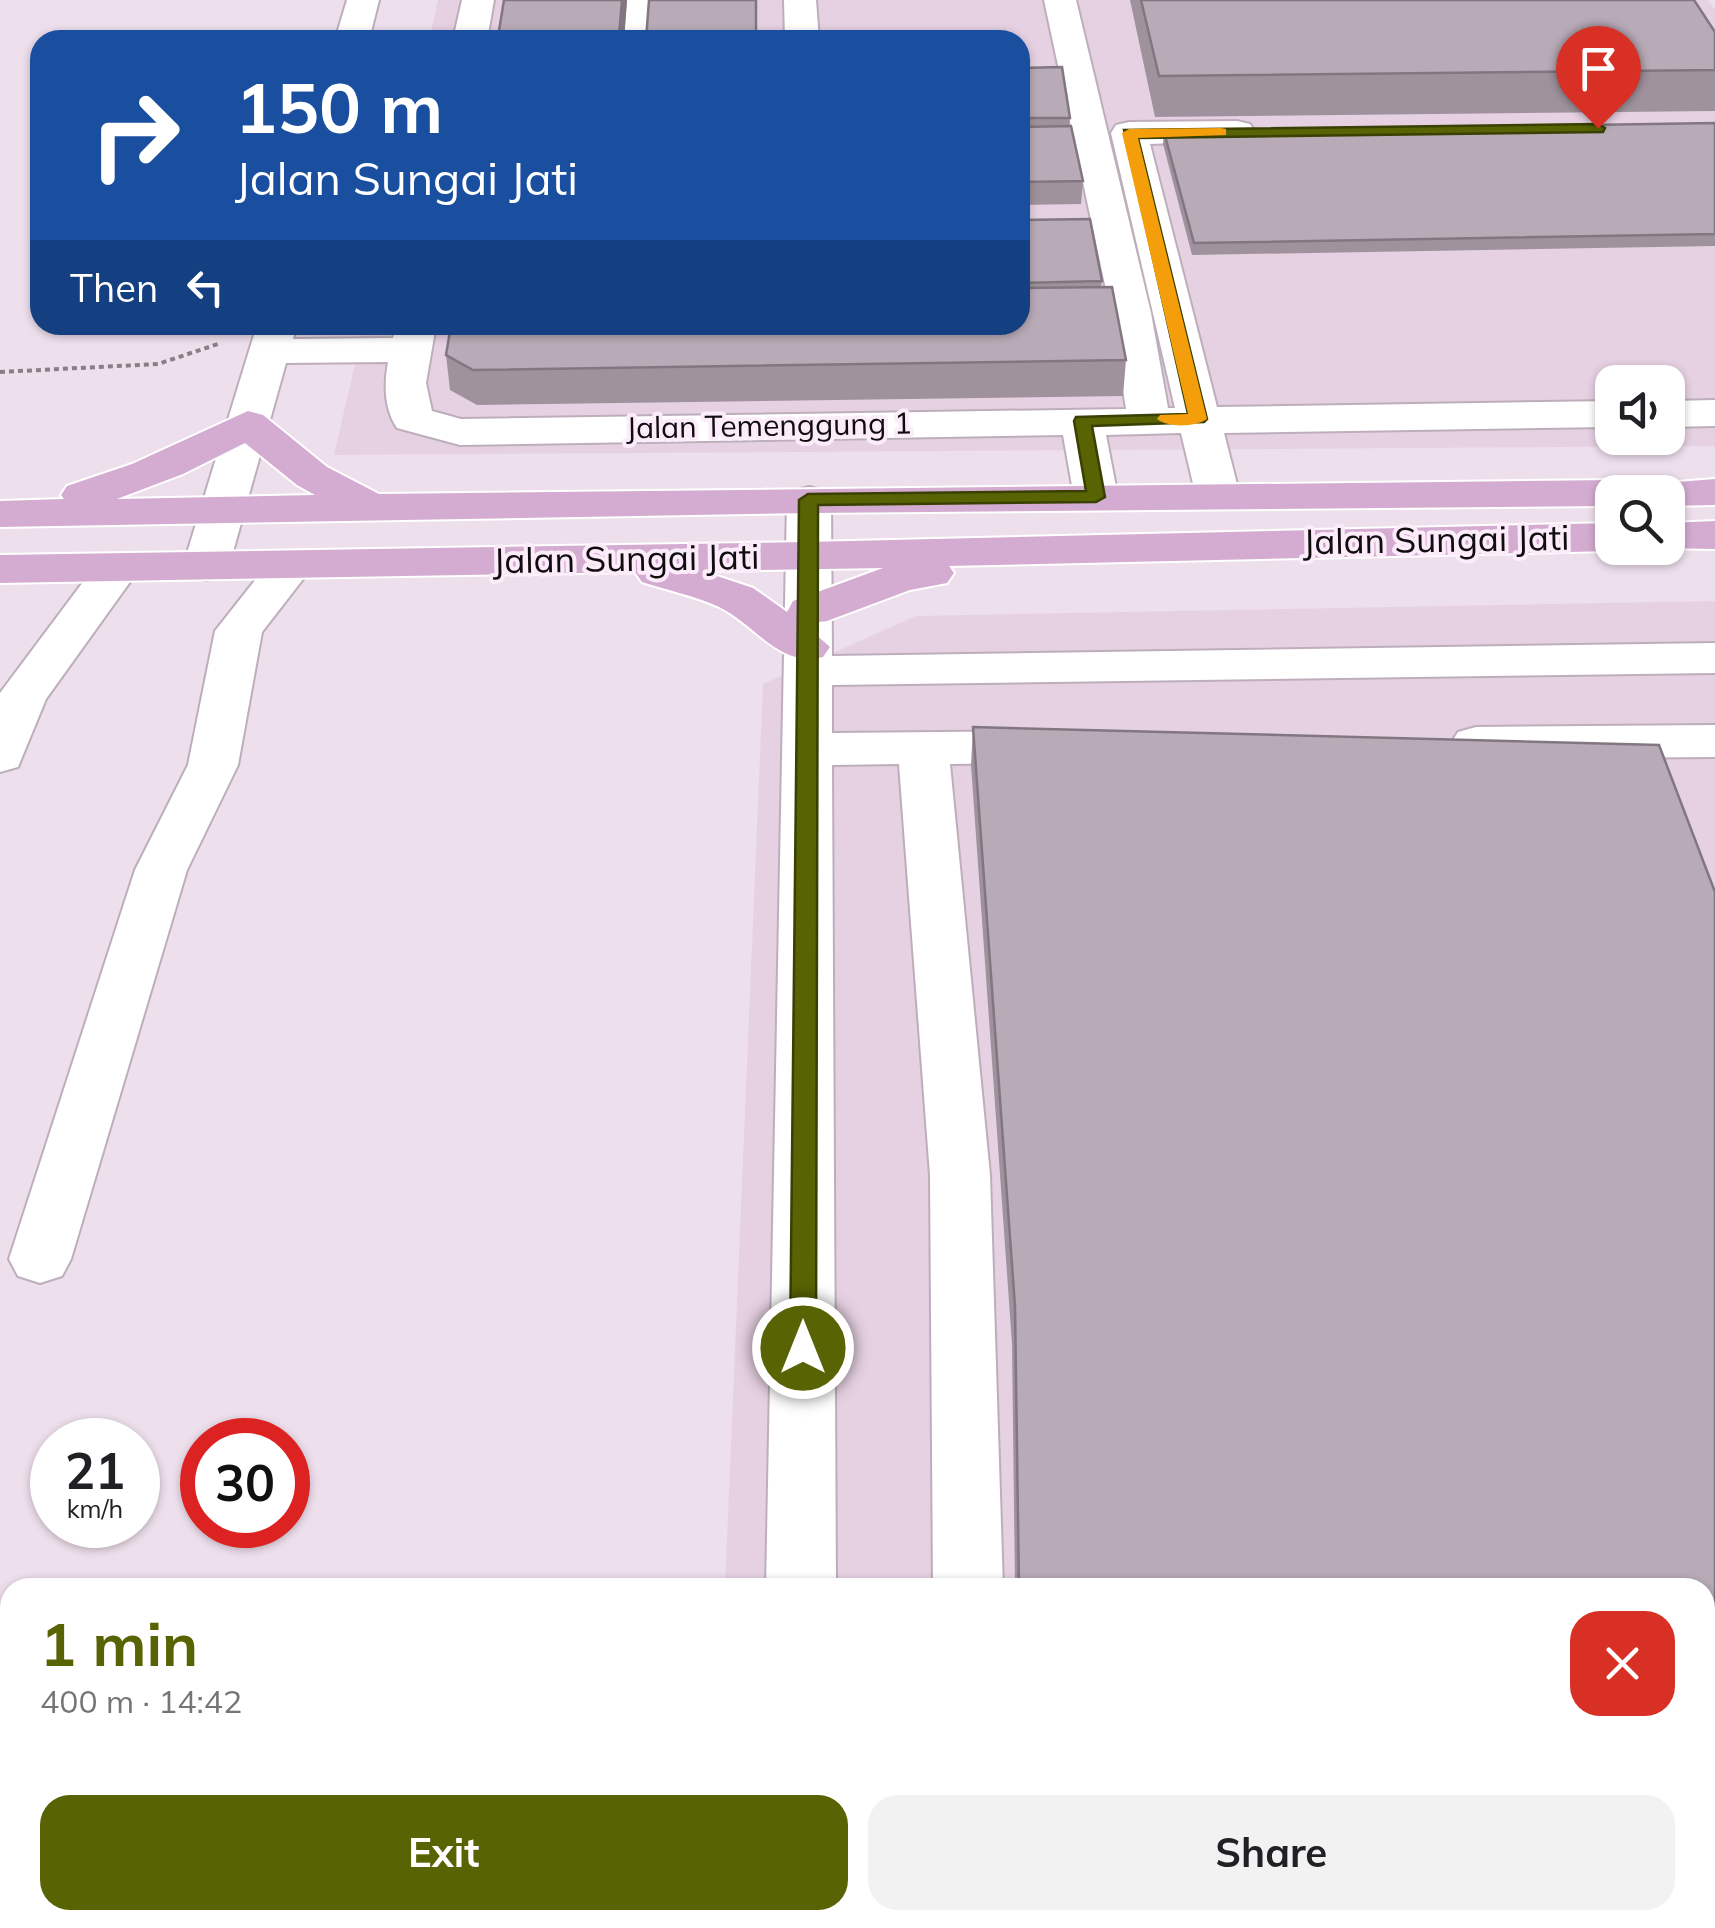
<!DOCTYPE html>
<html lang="en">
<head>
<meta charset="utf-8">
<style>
	:root { --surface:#fff; --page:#f2f2f2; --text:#202124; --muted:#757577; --accent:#586303 }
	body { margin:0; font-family:Mulish,sans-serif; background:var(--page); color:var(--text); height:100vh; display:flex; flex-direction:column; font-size:38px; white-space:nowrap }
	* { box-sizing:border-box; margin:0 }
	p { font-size:32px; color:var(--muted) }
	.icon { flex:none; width:55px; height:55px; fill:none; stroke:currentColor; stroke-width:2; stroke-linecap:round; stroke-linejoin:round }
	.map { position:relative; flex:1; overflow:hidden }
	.side { position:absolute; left:0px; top:1578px; width:1715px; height:352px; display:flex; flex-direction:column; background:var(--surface); border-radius:30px 30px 0 0; box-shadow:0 2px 8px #0004 }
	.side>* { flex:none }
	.top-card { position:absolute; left:30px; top:30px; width:1000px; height:305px; border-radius:30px; box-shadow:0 2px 8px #0004; background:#1a4fa0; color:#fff; overflow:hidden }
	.buttons { position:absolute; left:1595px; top:365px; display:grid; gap:20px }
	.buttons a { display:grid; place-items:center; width:90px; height:90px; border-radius:20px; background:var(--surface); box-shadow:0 2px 8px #0004; font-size:50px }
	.speed { position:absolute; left:30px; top:1418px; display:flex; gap:20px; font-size:50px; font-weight:700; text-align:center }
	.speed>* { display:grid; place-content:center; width:130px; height:130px; border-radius:50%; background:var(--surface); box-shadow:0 2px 8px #0004; line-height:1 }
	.speed small { font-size:25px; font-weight:400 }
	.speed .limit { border:15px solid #d22; background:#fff; color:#111 }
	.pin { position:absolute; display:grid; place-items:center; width:85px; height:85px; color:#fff; margin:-102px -42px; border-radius:50% 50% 50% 0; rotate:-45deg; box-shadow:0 0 10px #0007 }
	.pin .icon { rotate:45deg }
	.me { position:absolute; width:110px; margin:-55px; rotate:0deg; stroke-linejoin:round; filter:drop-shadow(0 0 8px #0008) }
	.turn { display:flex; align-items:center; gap:35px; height:210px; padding:0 40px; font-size:45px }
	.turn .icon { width:130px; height:130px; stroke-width:2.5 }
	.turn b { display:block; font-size:70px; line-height:85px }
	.then { display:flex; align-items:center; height:95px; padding:0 40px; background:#0003; gap:20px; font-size:38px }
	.round { display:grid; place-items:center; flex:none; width:105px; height:105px; border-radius:30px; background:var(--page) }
	.head { display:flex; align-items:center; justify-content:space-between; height:170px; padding:0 40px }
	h1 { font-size:60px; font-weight:700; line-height:75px; color:var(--accent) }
	.primary-button { display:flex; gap:20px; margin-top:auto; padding:20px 40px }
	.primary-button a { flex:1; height:115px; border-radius:30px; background:var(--accent); color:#fff; font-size:40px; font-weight:700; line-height:115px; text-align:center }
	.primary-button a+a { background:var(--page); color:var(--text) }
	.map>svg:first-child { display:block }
	.built { fill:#e6d1e3; fill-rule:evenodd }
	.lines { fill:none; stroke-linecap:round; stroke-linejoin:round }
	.minor-casing { stroke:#bdaebb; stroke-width:4 }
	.major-casing { stroke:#fff; stroke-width:4 }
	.path { stroke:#897e87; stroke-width:4; stroke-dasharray:5 4; stroke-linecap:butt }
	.minor { fill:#fff; fill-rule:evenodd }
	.major { fill:#d4acd1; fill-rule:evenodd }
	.wall { fill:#9f929d }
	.shaded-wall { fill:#827780 }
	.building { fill:#b9aab7; stroke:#827780; stroke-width:2.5 }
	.route { fill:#586303; stroke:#394002; stroke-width:2.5 }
	.slow { fill:#f59e0b }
	.labels { text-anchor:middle; stroke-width:8; stroke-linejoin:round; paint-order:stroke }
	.far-street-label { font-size:30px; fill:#110c10; stroke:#fcecfa }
	.street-label { font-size:35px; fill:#110c10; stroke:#fcecfa }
</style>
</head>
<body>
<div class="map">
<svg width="1715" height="1928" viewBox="0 0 1715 1928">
	<rect width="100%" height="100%" fill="#eedfec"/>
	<g class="built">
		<path d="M 438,0 L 1708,0 L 1715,10 L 1715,446 L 334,455 L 364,325 L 1020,325 L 1020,40 L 429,40 ZM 1612,382 L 1668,382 L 1668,438 L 1612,438 Z"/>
		<path d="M 1715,601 L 1715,1928 L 711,1928 L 711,1920 L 1705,1920 L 1705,1588 L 725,1587 L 763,684 L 916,616 Z"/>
	</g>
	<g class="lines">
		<g class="minor-casing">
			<g id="minor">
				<path d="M 347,0 L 379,0 L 369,40 L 335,40 Z"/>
				<path d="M 462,0 L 494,0 L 487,40 L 453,40 Z"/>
				<path d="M 624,0 L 656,0 L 654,40 L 620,40 Z"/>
				<path d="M 784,0 L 816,0 L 819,40 L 785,40 Z"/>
				<path d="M 1044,0 L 1076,0 L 1151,313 L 1168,408 L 1175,408 L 1111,133 L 1116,125 L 1129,122 L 1237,121 L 1250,124 L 1255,132 L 1250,140 L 1150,144 L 1217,407 L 1612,401 L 1612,427 L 1224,433 L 1240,496 L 1234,505 L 1218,509 L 1202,505 L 1196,496 L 1181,433 L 1106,435 L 1118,497 L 1112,506 L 1096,510 L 1080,506 L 1074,497 L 1063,435 L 460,445 L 397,428 C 384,409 384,384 388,362 L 286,363 L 229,566 L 222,576 L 206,580 L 190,576 L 183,566 L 257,325 L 297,325 L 293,339 L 393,338 L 396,325 L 436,325 L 426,383 L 432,411 L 461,419 L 1126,409 L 1111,313 Z"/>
				<path d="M 1715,400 L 1715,426 L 1668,427 L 1668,401 Z"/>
				<path d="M 809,487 L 825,491 L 831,500 L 832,656 L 1715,643 L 1715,673 L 832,685 L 832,733 L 1045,731 L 1063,736 L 1070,747 L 1063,758 L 1045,763 L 950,764 L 990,1175 L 1003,1588 L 933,1588 L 930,1175 L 899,764 L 832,765 L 836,1588 L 766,1588 L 787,500 L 793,491 Z"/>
				<path d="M 291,551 L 307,555 L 314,565 L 262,632 L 238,765 L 187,870 L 71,1259 L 62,1276 L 40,1283 L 18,1276 L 9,1259 L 135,870 L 188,765 L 215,631 L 275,555 Z"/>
				<path d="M 117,554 L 133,558 L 140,568 L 46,699 L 18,767 L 0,772 L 0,693 L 101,558 Z"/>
				<path d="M 1715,725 L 1715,757 L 1476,759 L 1458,754 L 1451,743 L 1458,732 L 1476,727 Z"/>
				<path d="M 760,1920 L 836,1920 L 837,1928 L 759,1928 Z"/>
			</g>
		</g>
		<g class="major-casing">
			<g id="major">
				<path d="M 248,411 L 263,415 L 327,467 L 379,494 L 1612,480 L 1628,484 L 1634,492 L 1612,492 L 1612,506 L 809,513 L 0,527 L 0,501 L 64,499 L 61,495 L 67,486 L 132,464 ZM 245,443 L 297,485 L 315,495 L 117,499 L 183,474 Z"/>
				<path d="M 1715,479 L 1715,505 L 1668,506 L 1668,492 L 1646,492 L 1652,484 Z"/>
				<path d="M 1715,521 L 1715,549 L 1660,548 L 1668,548 L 1668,523 Z"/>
				<path d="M 1612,523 L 1612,548 L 1624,548 L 1612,551 L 949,566 L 954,573 L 947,583 L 910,590 L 827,621 L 804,624 L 830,647 L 823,657 C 779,668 755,624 719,607 C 695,596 667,590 642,582 L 635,572 L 0,583 L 0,555 L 808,542 ZM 883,568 L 793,601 L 787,612 L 753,588 L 702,571 Z"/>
			</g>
		</g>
		<path class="path" d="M 0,372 L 158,364 L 221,343"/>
		<use href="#minor" class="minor"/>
		<use href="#major" class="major"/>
	</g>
	<g class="wall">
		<path d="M 627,0 L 624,40 L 498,40 L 498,37 Z"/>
		<path d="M 1130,0 L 1694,0 L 1715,32 L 1715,111 L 1155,117 Z"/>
		<path d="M 1020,68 L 1070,118 L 1069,126 L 1083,181 L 1081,204 L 1020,205 Z"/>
		<path d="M 1715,123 L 1715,246 L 1192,255 L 1163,144 L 1164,132 Z"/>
		<path d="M 1020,220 L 1102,281 L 1101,287 L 1126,360 L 1123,396 L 477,405 L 450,390 L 446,355 L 1020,325 Z"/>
		<path d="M 973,727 L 1659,745 L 1715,892 L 1715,1928 L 930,1928 L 930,1920 L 1705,1920 L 1705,1588 L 1015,1588 L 1012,1344 L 971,765 Z"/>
	</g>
	<path class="shaded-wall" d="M 622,0 L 627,0 L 624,40 L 619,40 Z"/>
	<g class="building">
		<path d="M 504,0 L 622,0 L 619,35 L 498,37 Z"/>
		<path d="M 649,0 L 756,0 L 756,40 L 646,40 Z"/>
		<path d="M 1141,0 L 1694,0 L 1715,32 L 1715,70 L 1159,76 Z"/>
		<path d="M 1062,67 L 1070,118 L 1020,118 L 1020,68 Z"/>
		<path d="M 1715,123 L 1715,234 L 1194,243 L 1164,132 Z"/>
		<path d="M 1071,126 L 1083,181 L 1020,182 L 1020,127 Z"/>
		<path d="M 1090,219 L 1102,281 L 1020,283 L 1020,220 Z"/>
		<path d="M 1112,287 L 1126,360 L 473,370 L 446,355 L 451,325 L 1020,325 L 1020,288 Z"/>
		<path d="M 973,727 L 1659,745 L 1715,892 L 1715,1928 L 932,1928 L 932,1920 L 1705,1920 L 1705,1588 L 1019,1588 L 1015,1306 Z"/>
	</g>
	<path class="route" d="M 1598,124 L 1605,128 L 1603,132 L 1138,138 L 1207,419 L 1204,422 L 1092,426 L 1105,497 L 1096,502 L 818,505 L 816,1348 L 812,1356 L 803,1359 L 794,1356 L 790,1348 L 799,500 L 808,494 L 1086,491 L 1074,421 L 1076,417 L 1188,414 L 1124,130 Z"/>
	<path class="slow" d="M 1221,128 L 1226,129 L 1226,135 L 1138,138 L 1207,419 C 1196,427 1168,428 1157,419 L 1160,415 L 1188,414 L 1122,133 L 1129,129 Z"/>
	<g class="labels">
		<g class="far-street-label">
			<text transform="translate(769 426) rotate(-1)" y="10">Jalan Temenggung 1</text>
		</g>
		<g class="street-label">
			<text transform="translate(1436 540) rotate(-1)" y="12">Jalan Sungai Jati</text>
			<text transform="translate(626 559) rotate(-1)" y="12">Jalan Sungai Jati</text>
		</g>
	</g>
</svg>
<div class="buttons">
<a><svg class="icon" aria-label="sound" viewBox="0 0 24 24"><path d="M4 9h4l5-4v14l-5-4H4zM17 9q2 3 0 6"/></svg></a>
<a><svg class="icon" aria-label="search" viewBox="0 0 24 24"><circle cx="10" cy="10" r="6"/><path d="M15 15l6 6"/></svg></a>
</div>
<div class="speed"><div>21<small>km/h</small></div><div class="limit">30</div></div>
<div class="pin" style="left:1598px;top:128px;background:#d93025"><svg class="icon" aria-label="arrive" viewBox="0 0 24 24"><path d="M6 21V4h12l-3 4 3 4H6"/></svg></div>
<svg class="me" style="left:803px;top:1348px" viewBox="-20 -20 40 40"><circle r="17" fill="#586303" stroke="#fff" stroke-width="3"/><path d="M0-11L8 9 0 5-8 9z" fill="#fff"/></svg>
<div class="top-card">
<div class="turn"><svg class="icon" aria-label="right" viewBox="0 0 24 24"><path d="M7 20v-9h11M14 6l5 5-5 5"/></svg><div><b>150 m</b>Jalan Sungai Jati</div></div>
<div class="then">Then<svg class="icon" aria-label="left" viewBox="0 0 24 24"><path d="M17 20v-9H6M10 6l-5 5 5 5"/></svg></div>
</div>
<section class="side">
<div class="head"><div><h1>1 min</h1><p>400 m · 14:42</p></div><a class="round" style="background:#d93025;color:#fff"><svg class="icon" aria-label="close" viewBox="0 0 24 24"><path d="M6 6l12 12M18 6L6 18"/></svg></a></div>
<div class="primary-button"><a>Exit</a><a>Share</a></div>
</section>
</div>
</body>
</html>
